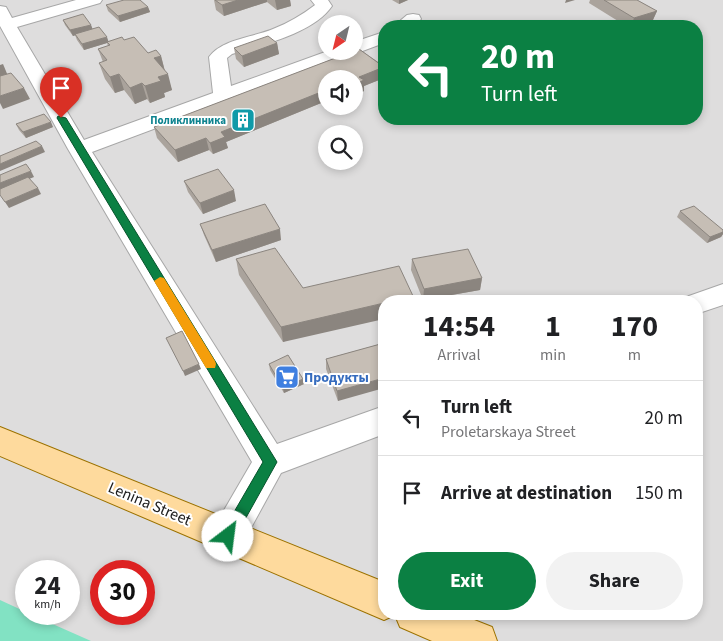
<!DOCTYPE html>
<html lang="en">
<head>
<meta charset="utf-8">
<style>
	:root { --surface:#fff; --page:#f2f2f2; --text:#202124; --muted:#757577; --line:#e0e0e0; --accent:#0b8043 }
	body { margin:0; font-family:"Source Sans 3",sans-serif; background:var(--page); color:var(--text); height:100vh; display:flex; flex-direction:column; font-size:19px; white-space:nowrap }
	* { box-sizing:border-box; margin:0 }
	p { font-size:16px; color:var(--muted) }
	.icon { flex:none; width:28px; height:28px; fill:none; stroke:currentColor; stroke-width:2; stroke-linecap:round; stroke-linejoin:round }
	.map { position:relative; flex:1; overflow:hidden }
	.panel { position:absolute; left:378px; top:295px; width:325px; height:325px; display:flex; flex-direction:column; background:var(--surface); border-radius:20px; box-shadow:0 2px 8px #0003 }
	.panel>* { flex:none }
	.top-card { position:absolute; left:378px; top:20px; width:325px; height:105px; border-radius:20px; box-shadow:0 2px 8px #0003; background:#0b8043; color:#fff; overflow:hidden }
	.needle { width:32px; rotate:215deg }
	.fabs { position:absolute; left:318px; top:15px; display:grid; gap:10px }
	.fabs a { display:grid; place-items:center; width:45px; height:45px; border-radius:50%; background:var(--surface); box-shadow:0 2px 8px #0003; font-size:25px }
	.speed { position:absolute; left:15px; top:560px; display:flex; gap:10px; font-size:25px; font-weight:700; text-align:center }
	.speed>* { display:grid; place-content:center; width:65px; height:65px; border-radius:50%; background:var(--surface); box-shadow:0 2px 8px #0003; line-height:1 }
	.speed small { font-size:12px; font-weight:400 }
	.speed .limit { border:8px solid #d22; background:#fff; color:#111 }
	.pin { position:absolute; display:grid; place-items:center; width:42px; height:42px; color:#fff; margin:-51px -21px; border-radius:50% 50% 50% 0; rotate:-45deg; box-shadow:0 0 5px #0007 }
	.pin .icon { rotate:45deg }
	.me { position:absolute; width:55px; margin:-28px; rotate:30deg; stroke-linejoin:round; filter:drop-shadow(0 0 4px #0008) }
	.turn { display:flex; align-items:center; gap:18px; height:105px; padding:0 20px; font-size:22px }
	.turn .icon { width:65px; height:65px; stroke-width:2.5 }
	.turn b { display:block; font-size:35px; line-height:42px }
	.eta { display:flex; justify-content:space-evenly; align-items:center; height:85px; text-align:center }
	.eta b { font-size:30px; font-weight:700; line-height:35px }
	.cta { display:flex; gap:10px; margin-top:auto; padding:10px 20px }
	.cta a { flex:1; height:58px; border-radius:30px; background:var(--accent); color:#fff; font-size:20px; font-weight:700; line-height:58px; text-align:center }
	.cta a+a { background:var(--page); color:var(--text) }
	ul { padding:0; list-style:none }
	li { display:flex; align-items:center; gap:15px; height:75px; padding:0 20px; border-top:1px solid var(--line) }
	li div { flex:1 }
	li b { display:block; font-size:19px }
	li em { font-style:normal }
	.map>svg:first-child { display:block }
	.residential { fill:#dedddd; fill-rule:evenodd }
	.pitch { fill:#82e2c3 }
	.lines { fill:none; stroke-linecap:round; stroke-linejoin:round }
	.minor-casing { stroke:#a7a7a7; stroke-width:2 }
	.major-casing { stroke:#9c7200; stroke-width:2 }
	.minor { fill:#fff; fill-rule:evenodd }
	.major { fill:#feda9d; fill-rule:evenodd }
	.wall { fill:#aaa39c }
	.shaded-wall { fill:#8b857f }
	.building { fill:#c6beb5; stroke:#8b857f }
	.route { fill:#0b8043; stroke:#07532c }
	.slow { fill:#f59e0b }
	.labels { text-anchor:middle; stroke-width:4; stroke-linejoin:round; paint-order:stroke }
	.far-culture-label { font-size:11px; font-weight:bold; fill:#0d838f; stroke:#fff; text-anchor:end }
	.shop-label { font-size:14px; font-weight:bold; fill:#366cbe; stroke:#fff; text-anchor:start }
	.near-street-label { font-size:16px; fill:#202020; stroke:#fff }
</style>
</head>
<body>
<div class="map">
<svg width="723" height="641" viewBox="0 0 723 641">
	<rect width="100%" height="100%" fill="#f1eee6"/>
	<path class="residential" d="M 0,0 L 723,0 L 723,641 L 0,641 ZM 326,24 L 354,24 L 354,51 L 326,51 ZM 384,26 L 696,26 L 696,119 L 384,119 ZM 326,79 L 354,79 L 354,106 L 326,106 ZM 326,134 L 354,134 L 354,161 L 326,161 ZM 384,301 L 696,301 L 696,614 L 384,614 ZM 26,571 L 69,571 L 69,614 L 26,614 ZM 101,571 L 144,571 L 144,614 L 101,614 Z"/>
	<path class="pitch" d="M 0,600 L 26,612 L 26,614 L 30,614 L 91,641 L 0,641 Z"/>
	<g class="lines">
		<g class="minor-casing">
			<g id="minor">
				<path d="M 76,0 L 102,0 L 100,3 L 17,27 L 84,140 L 213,93 L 209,57 C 222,39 254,37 273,29 C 288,23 302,15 315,5 L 311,0 L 328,0 L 332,6 C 314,33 262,45 232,54 L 227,58 L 231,86 L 328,51 L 354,51 L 354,42 L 384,32 L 384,43 L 92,152 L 277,444 L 384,406 L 384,434 L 281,473 L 240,548 L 228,554 L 216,548 L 210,536 L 216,524 L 252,462 L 68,149 L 0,26 L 0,6 L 6,7 L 12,18 Z"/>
				<path d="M 413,14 L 419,15 L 421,19 L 414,26 L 394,26 L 407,15 Z"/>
				<path d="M 723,284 L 723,305 L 696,314 L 696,301 L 684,301 L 686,297 Z"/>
			</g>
		</g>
		<g class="major-casing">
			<path id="major" d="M 0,427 L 384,582 L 384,614 L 459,614 L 492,627 L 497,641 L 432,641 L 400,627 L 395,615 L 384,620 L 0,456 Z"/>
		</g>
		<use href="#minor" class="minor"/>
		<use href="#major" class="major"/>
	</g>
	<g class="wall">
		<path d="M 214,0 L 290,0 L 291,6 L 277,10 L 267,2 L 224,16 L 216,10 Z"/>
		<path d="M 392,0 L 408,0 L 399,4 Z"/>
		<path d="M 590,0 L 637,0 L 657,11 L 652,22 L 639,26 L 626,26 L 589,3 Z"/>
		<path d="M 106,5 L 148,7 L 150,12 L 120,22 L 108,11 Z"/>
		<path d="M 63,20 L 91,25 L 92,29 L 108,41 L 124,40 L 148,53 L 161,56 L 165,71 L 172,90 L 164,93 L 165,97 L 150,103 L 147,99 L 135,104 L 124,90 L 115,93 L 105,79 L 99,63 L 103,62 L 98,49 L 108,46 L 107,43 L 84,50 L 77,40 L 75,35 L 73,36 L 65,25 Z"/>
		<path d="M 277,43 L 279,54 L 244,67 L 236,59 L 234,48 Z"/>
		<path d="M 359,49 L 384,66 L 384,78 L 364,86 L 364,91 L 354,96 L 354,79 L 326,79 L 326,101 L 226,142 L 228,148 L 213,154 L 209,150 L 178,162 L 157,138 L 154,127 Z"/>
		<path d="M 16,124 L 53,127 L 26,138 L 19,130 Z"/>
		<path d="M 184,181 L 236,201 L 203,214 L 188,192 Z"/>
		<path d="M 680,211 L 723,230 L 723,234 L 721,237 L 707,243 L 677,217 Z"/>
		<path d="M 200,224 L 281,240 L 216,262 L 204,235 Z"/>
		<path d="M 236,259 L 303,288 L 413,296 L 413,301 L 384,301 L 283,342 L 239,275 Z"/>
		<path d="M 412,259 L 482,278 L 480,290 L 423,300 L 411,270 Z"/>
		<path d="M 384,343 L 338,401 L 326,369 L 326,359 Z"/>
		<path d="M 269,364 L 304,384 L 284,393 L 270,370 Z"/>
	</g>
	<g class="shaded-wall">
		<path d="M 238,0 L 267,0 L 267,2 L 224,16 L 222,5 Z"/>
		<path d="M 275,0 L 290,0 L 291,6 L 277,10 Z"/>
		<path d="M 399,0 L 408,0 L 399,4 Z"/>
		<path d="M 566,0 L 575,0 L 565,3 Z"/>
		<path d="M 148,7 L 150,12 L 120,22 L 118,16 Z"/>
		<path d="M 657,11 L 652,22 L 639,26 L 631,26 L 634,18 Z"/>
		<path d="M 91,25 L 93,30 L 73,36 L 70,30 Z"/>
		<path d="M 107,37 L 109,43 L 107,42 L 107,43 L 84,50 L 82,44 Z"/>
		<path d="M 277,43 L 279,54 L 244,67 L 242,56 Z"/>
		<path d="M 161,56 L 165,72 L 154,58 Z"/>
		<path d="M 3,64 L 8,76 L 0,79 L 0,65 Z"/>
		<path d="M 384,67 L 384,78 L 364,86 L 364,91 L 354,96 L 354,85 L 359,77 Z"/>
		<path d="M 119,74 L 124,90 L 115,93 L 110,77 Z"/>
		<path d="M 168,74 L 172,90 L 164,93 L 165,97 L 150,103 L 145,86 L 158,77 Z"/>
		<path d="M 142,83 L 147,99 L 135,104 L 130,88 Z"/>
		<path d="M 24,88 L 30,99 L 3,109 L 0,103 L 0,96 Z"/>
		<path d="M 326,90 L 326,101 L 226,142 L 228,148 L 213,154 L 210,143 L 221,132 Z"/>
		<path d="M 51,122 L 53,127 L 26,138 L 23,132 Z"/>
		<path d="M 206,138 L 209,150 L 178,162 L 175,150 Z"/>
		<path d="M 42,146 L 45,152 L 0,171 L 0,164 Z"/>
		<path d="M 31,171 L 34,177 L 0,191 L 0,183 Z"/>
		<path d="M 38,188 L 41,194 L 9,208 L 5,202 Z"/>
		<path d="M 234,190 L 236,201 L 203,214 L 200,203 Z"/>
		<path d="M 280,229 L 281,240 L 216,262 L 212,250 Z"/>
		<path d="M 723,232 L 723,234 L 721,237 L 707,243 L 710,237 Z"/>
		<path d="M 482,278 L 480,290 L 423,300 L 424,289 Z"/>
		<path d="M 413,296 L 413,301 L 392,301 Z"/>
		<path d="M 384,303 L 384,319 L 283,342 L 281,327 Z"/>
		<path d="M 199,364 L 201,369 L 185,376 L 183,371 Z"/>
		<path d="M 384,378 L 384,388 L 338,401 L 337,391 Z"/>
		<path d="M 303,379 L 304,384 L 284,393 L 283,388 Z"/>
	</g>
	<g class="building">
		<path d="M 124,0 L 140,0 L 148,7 L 118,16 L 106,5 Z"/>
		<path d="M 215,0 L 238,0 L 222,5 Z"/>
		<path d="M 604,0 L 637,0 L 657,11 L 634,18 Z"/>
		<path d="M 83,14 L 91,25 L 70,30 L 63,20 Z"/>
		<path d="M 99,27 L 107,37 L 82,44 L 75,34 Z"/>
		<path d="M 268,36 L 277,43 L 242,56 L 234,48 Z"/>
		<path d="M 122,37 L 124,40 L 134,37 L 148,53 L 156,50 L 161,56 L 154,58 L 168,74 L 158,77 L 161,81 L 145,86 L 142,83 L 130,88 L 119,74 L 110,77 L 99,63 L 107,60 L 98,49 L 110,45 L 107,42 Z"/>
		<path d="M 359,49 L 384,67 L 359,77 L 364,80 L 354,85 L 354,79 L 326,79 L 326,90 L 221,132 L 225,137 L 210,143 L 206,138 L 175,150 L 154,127 Z"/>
		<path d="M 11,73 L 24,88 L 0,96 L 0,76 Z"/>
		<path d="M 44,114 L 51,122 L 23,132 L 16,124 Z"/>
		<path d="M 36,141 L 42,146 L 0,164 L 0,156 Z"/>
		<path d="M 26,164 L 31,171 L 0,183 L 0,175 Z"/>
		<path d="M 218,169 L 234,190 L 200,203 L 184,181 Z"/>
		<path d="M 28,177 L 38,188 L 5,202 L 0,195 L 0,189 Z"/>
		<path d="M 265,204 L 280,229 L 212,250 L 200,224 Z"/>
		<path d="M 694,206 L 723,230 L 723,232 L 710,237 L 680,211 Z"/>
		<path d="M 275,248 L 303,288 L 399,266 L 413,296 L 392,301 L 384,301 L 384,303 L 281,327 L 236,259 Z"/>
		<path d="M 468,249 L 482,278 L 424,289 L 412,259 Z"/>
		<path d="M 182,331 L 199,364 L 183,371 L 166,338 Z"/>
		<path d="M 384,343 L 384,378 L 337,391 L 326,359 Z"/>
		<path d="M 288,355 L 303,379 L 283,388 L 269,364 Z"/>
	</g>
	<path class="route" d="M 58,116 L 66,118 L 277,462 L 233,541 L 228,543 L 223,541 L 221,536 L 223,531 L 263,462 L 57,118 Z"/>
	<path class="slow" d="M 160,277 L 164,278 L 215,361 L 216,364 L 215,368 L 206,368 L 154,281 Z"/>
	<defs>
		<g id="building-square" transform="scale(1.25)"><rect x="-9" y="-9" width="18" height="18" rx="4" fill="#0f9aa8" stroke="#fff"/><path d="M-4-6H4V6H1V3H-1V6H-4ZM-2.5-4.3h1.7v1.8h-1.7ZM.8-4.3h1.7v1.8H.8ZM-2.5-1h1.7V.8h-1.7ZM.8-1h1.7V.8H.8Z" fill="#fff"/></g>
		<g id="supermarket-square" transform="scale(1.25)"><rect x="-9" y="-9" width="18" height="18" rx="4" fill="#3f7fe0" stroke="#fff"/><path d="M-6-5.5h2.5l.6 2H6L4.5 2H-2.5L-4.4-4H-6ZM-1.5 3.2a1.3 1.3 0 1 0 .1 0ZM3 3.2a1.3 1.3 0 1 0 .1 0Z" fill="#fff"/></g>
	</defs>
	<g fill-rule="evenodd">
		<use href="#building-square" x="243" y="120"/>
		<use href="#supermarket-square" x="287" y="377"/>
	</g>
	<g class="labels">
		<g class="far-culture-label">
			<text x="226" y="124">Поликлинника</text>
		</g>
		<g class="shop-label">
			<text x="304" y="382">Продукты</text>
		</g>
		<g class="near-street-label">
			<text transform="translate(150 503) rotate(23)" y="6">Lenina Street</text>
		</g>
	</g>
</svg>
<div class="fabs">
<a><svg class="needle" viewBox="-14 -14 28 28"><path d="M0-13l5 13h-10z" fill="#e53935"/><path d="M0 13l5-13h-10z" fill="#757577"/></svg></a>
<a><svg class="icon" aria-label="sound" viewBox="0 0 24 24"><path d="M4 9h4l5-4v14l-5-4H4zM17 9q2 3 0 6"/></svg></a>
<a><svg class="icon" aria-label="search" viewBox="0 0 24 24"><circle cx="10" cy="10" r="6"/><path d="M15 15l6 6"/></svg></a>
</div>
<div class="speed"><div>24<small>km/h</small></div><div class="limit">30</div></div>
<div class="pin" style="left:61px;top:118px;background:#d93025"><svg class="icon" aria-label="arrive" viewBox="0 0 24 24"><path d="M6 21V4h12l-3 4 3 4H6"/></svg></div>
<svg class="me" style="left:228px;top:536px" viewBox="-20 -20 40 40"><circle r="19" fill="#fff"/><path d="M0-13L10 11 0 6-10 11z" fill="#0b8043"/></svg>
<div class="top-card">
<div class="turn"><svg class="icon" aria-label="left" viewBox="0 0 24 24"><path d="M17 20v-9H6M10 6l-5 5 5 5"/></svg><div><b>20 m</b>Turn left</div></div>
</div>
<section class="panel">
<div class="eta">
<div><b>14:54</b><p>Arrival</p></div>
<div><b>1</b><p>min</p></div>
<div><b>170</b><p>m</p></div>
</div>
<ul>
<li><svg class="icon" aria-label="left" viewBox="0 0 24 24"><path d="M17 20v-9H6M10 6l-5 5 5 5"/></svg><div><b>Turn left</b><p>Proletarskaya Street</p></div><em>20 m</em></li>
<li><svg class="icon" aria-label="arrive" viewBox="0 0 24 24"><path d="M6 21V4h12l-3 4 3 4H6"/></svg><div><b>Arrive at destination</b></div><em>150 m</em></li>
</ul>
<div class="cta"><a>Exit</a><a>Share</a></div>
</section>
</div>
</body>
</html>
